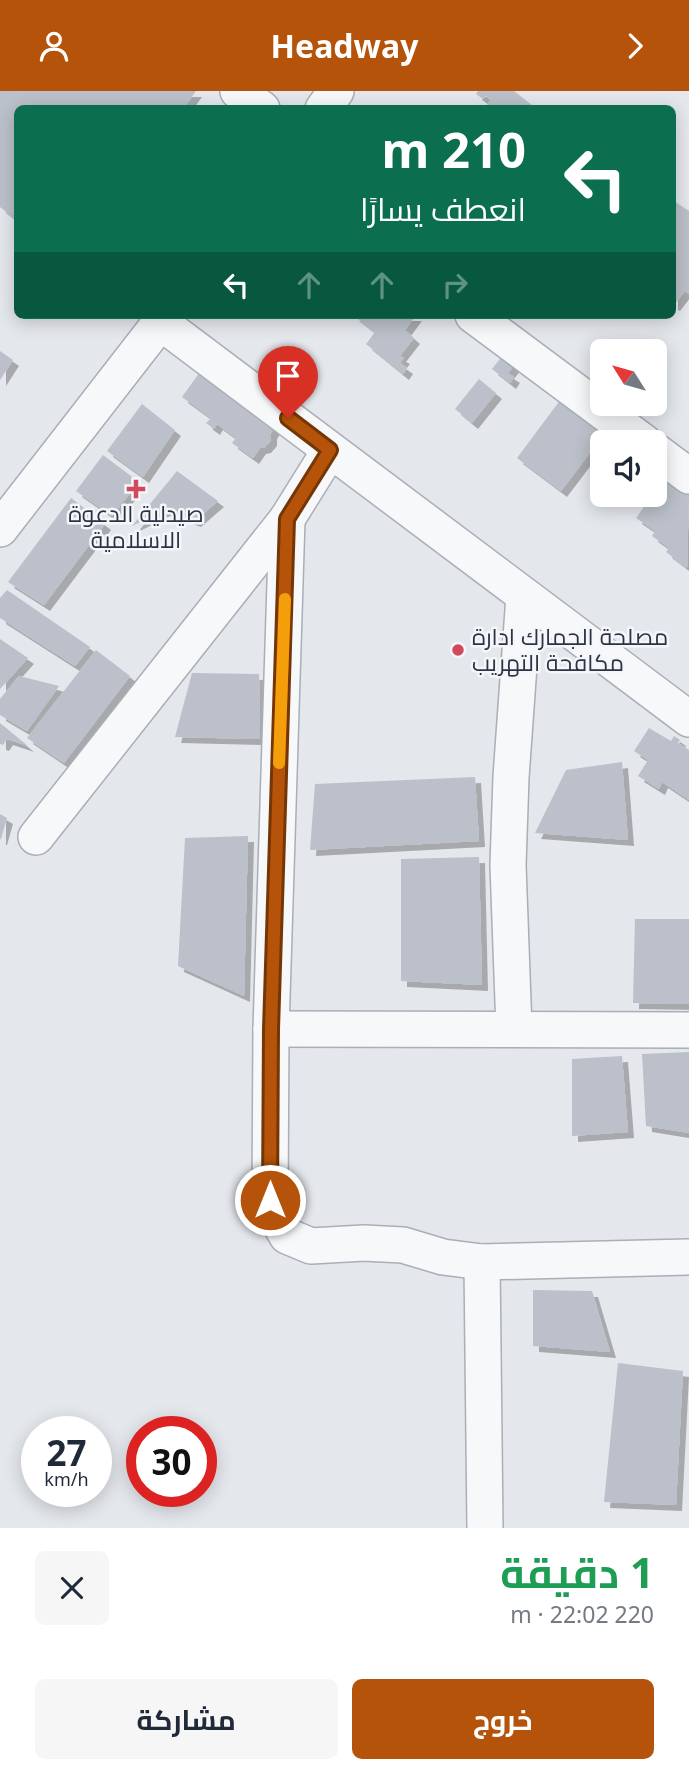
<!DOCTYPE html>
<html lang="ar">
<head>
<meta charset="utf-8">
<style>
	:root { --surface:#fff; --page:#f6f6f7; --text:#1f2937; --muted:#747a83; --accent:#b45309 }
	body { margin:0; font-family:"Noto Sans",Cairo,sans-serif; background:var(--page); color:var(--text); direction:rtl; height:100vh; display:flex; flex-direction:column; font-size:26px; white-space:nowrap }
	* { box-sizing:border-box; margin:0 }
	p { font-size:23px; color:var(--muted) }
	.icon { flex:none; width:38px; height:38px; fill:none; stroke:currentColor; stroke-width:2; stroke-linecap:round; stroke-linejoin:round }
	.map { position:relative; height:1437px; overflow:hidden; direction:ltr }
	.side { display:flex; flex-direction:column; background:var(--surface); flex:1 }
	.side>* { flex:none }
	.top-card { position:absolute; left:14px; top:14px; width:662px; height:214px; border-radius:10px; box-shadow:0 4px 18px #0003; direction:rtl; background:#0b6e4f; color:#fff; overflow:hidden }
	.needle { width:46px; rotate:307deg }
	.fabs { position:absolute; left:590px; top:248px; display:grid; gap:14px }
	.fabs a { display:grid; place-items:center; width:77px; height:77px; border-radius:10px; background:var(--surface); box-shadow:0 4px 18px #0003; font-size:35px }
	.speed { position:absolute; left:21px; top:1325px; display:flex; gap:14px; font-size:35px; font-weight:700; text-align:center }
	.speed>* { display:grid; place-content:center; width:91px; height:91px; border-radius:50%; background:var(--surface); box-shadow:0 4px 18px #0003; line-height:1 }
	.speed small { font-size:18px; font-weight:400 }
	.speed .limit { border:10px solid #d22; background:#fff; color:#111 }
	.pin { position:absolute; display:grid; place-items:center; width:60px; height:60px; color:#fff; margin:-72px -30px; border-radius:50% 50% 50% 0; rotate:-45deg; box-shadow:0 0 7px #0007 }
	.pin .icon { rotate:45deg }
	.me { position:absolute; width:77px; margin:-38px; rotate:0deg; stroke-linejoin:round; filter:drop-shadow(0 0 5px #0008) }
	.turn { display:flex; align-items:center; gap:24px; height:147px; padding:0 35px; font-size:32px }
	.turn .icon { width:91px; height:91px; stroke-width:2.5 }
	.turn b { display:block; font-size:49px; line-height:60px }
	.lanes { display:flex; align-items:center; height:66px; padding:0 35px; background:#0003; justify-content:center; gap:35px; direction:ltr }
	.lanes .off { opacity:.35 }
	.round { display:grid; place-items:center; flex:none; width:74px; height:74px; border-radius:10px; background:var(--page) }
	.head { display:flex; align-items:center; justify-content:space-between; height:119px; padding:0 35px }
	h1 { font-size:42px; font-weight:700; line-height:52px; color:#1e9e55 }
	.cta { display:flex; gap:14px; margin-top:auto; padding:14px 35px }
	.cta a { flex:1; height:80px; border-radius:10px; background:var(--accent); color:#fff; font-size:28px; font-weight:700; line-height:80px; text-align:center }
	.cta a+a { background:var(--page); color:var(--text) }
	header { display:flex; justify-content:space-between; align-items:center; height:91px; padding:0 35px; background:var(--accent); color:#fff; font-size:32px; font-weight:700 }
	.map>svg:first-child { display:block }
	.building { fill:#bbc0ca; filter:url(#shadow) }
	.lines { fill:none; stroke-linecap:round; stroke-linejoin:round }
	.minor-casing { stroke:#a9aeb7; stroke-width:38 }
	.minor { stroke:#f7f8fa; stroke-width:35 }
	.route-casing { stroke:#753606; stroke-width:18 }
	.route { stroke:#b45309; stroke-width:12 }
	.slow { stroke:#f59e0b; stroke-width:12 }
	.poi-dot { fill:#d1495b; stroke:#f4f6f9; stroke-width:2.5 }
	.labels { text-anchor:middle; stroke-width:5; stroke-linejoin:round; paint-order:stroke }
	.poi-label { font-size:23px; fill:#2b3445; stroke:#f4f6f9 }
</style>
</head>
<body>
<header><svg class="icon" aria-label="forward" viewBox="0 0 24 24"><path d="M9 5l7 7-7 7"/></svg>Headway<svg class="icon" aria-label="person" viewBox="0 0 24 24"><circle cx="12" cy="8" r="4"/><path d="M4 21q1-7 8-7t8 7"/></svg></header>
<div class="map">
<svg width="689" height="1437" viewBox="0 0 689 1437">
	<defs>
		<filter id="shadow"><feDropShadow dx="6" dy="6" stdDeviation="0" flood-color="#0004"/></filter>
	</defs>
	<rect width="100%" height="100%" fill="#e4e7ec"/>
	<g class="building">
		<path d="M 0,0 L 196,0 L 183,18 L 18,18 L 18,130 L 0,116 Z"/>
		<path d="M 478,0 L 514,0 L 537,18 L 484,18 L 491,9 L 486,5 L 483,8 L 476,3 Z"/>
		<path d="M 674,110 L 689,120 L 689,203 L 685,200 L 674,214 L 672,213 L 672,112 Z"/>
		<path d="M 353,224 L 416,224 L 405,239 L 414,247 L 400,265 L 404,267 L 400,272 L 407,277 L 403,283 L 366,253 L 375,241 Z"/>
		<path d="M 0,260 L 13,269 L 0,289 Z"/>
		<path d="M 503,264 L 515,273 L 508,282 L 514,286 L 510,292 L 492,278 Z"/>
		<path d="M 205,274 L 277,333 L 271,342 L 271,349 L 265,356 L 260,357 L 253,367 L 232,352 L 236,347 L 217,333 L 214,338 L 206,332 L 211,327 L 182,306 Z"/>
		<path d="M 479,288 L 496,302 L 472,332 L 455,318 Z"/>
		<path d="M 564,304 L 608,338 L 561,400 L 517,367 Z"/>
		<path d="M 142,313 L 175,339 L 143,386 L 107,360 Z"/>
		<path d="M 103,364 L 139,391 L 112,425 L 76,400 Z"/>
		<path d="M 177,380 L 218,410 L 195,430 L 164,419 L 132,435 Z"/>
		<path d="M 669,390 L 689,404 L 687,477 L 666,461 L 669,457 L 652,445 L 655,440 L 636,427 L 646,413 L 642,410 L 647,404 L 654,404 L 654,397 L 661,402 Z"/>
		<path d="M 71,407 L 105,433 L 44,514 L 8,491 Z"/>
		<path d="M 7,499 L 90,556 L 75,575 L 0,527 L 0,507 Z"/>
		<path d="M 0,548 L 28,567 L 0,598 Z"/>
		<path d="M 96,559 L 130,585 L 64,672 L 27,647 Z"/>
		<path d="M 192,582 L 259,583 L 260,648 L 175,646 Z"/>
		<path d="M 19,585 L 59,595 L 27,640 L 0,624 L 0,608 Z"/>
		<path d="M 0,632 L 28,655 L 7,648 L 3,654 L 0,653 Z"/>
		<path d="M 649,637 L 671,650 L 674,645 L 680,649 L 678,652 L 689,659 L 689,709 L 662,691 L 659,698 L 638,685 L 648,669 L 634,660 Z"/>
		<path d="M 622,671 L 628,749 L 535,742 L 566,679 Z"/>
		<path d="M 475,686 L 479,750 L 310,759 L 315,693 Z"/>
		<path d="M 0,723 L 7,727 L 1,748 L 0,748 Z"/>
		<path d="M 248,745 L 244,905 L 178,875 L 185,747 Z"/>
		<path d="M 479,766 L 482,894 L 401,890 L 401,768 Z"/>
		<path d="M 635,828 L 689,828 L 689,913 L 633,912 Z"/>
		<path d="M 689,961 L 689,1042 L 646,1035 L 642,963 Z"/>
		<path d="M 622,965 L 628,1041 L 572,1045 L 572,968 Z"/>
		<path d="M 533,1199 L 592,1200 L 610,1261 L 533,1255 Z"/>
		<path d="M 618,1272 L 683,1280 L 676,1414 L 604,1411 Z"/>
	</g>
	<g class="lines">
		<g class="minor-casing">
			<g id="minor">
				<path d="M 238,0 L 262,18"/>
				<path d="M 323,18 L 336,0"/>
				<path d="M 473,224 L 645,352"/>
				<path d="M 160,231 L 689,628"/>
				<path d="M 654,359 L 689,385"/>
				<path d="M 287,428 L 271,938 L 270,1109 L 276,1126 L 287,1145 L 311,1155 L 364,1152 L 403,1154 L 443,1166 L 482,1171 L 689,1166"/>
				<path d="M 0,438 L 166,224"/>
				<path d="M 36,746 L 287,428 L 330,359"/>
				<path d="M 271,938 L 689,939"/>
				<path d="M 514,938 L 508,774 L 511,686 L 524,505"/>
				<path d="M 482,1171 L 485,1437"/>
			</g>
		</g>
		<use href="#minor" class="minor"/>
	</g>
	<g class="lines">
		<g class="route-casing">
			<path id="route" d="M 270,1109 L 271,938 L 287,428 L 330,359 L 288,327"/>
		</g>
		<use href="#route" class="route"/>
		<path class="slow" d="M 279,672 L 285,508"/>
	</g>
	<g class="poi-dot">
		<path d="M132.5 387.5h7v7h7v7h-7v7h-7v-7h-7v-7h7z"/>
		<circle cx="458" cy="559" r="7"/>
	</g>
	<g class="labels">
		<g class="poi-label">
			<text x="136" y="431">صيدلية الدعوة<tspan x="136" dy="26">الاسلامية</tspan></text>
			<text x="472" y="554" text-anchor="start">مصلحة الجمارك ادارة<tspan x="472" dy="26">مكافحة التهريب</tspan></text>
		</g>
	</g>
</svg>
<div class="fabs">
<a><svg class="needle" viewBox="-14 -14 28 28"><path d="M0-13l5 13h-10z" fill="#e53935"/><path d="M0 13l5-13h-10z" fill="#747a83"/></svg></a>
<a><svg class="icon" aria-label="sound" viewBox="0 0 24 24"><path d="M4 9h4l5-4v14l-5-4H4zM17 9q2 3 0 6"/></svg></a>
</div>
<div class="speed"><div>27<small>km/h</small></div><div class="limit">30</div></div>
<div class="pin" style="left:288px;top:327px;background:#d93025"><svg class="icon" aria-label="arrive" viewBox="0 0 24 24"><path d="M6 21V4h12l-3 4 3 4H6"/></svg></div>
<svg class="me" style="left:270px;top:1109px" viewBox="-20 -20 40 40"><circle r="17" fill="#b45309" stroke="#fff" stroke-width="3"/><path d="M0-11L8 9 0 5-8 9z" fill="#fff"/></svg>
<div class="top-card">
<div class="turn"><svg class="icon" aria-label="left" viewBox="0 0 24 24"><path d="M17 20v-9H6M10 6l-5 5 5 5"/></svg><div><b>210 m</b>انعطف يسارًا</div></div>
<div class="lanes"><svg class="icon" aria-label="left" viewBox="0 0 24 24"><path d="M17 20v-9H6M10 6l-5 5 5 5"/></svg><svg class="icon off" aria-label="ahead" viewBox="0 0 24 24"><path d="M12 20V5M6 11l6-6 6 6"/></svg><svg class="icon off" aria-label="ahead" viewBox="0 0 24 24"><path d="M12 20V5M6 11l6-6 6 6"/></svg><svg class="icon off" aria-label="right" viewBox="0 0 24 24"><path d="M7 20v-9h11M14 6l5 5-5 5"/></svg></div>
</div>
</div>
<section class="side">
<div class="head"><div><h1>1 دقيقة</h1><p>220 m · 22:02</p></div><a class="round"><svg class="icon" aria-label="close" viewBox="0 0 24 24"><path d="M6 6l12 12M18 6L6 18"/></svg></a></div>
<div class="cta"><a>خروج</a><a>مشاركة</a></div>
</section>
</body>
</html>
